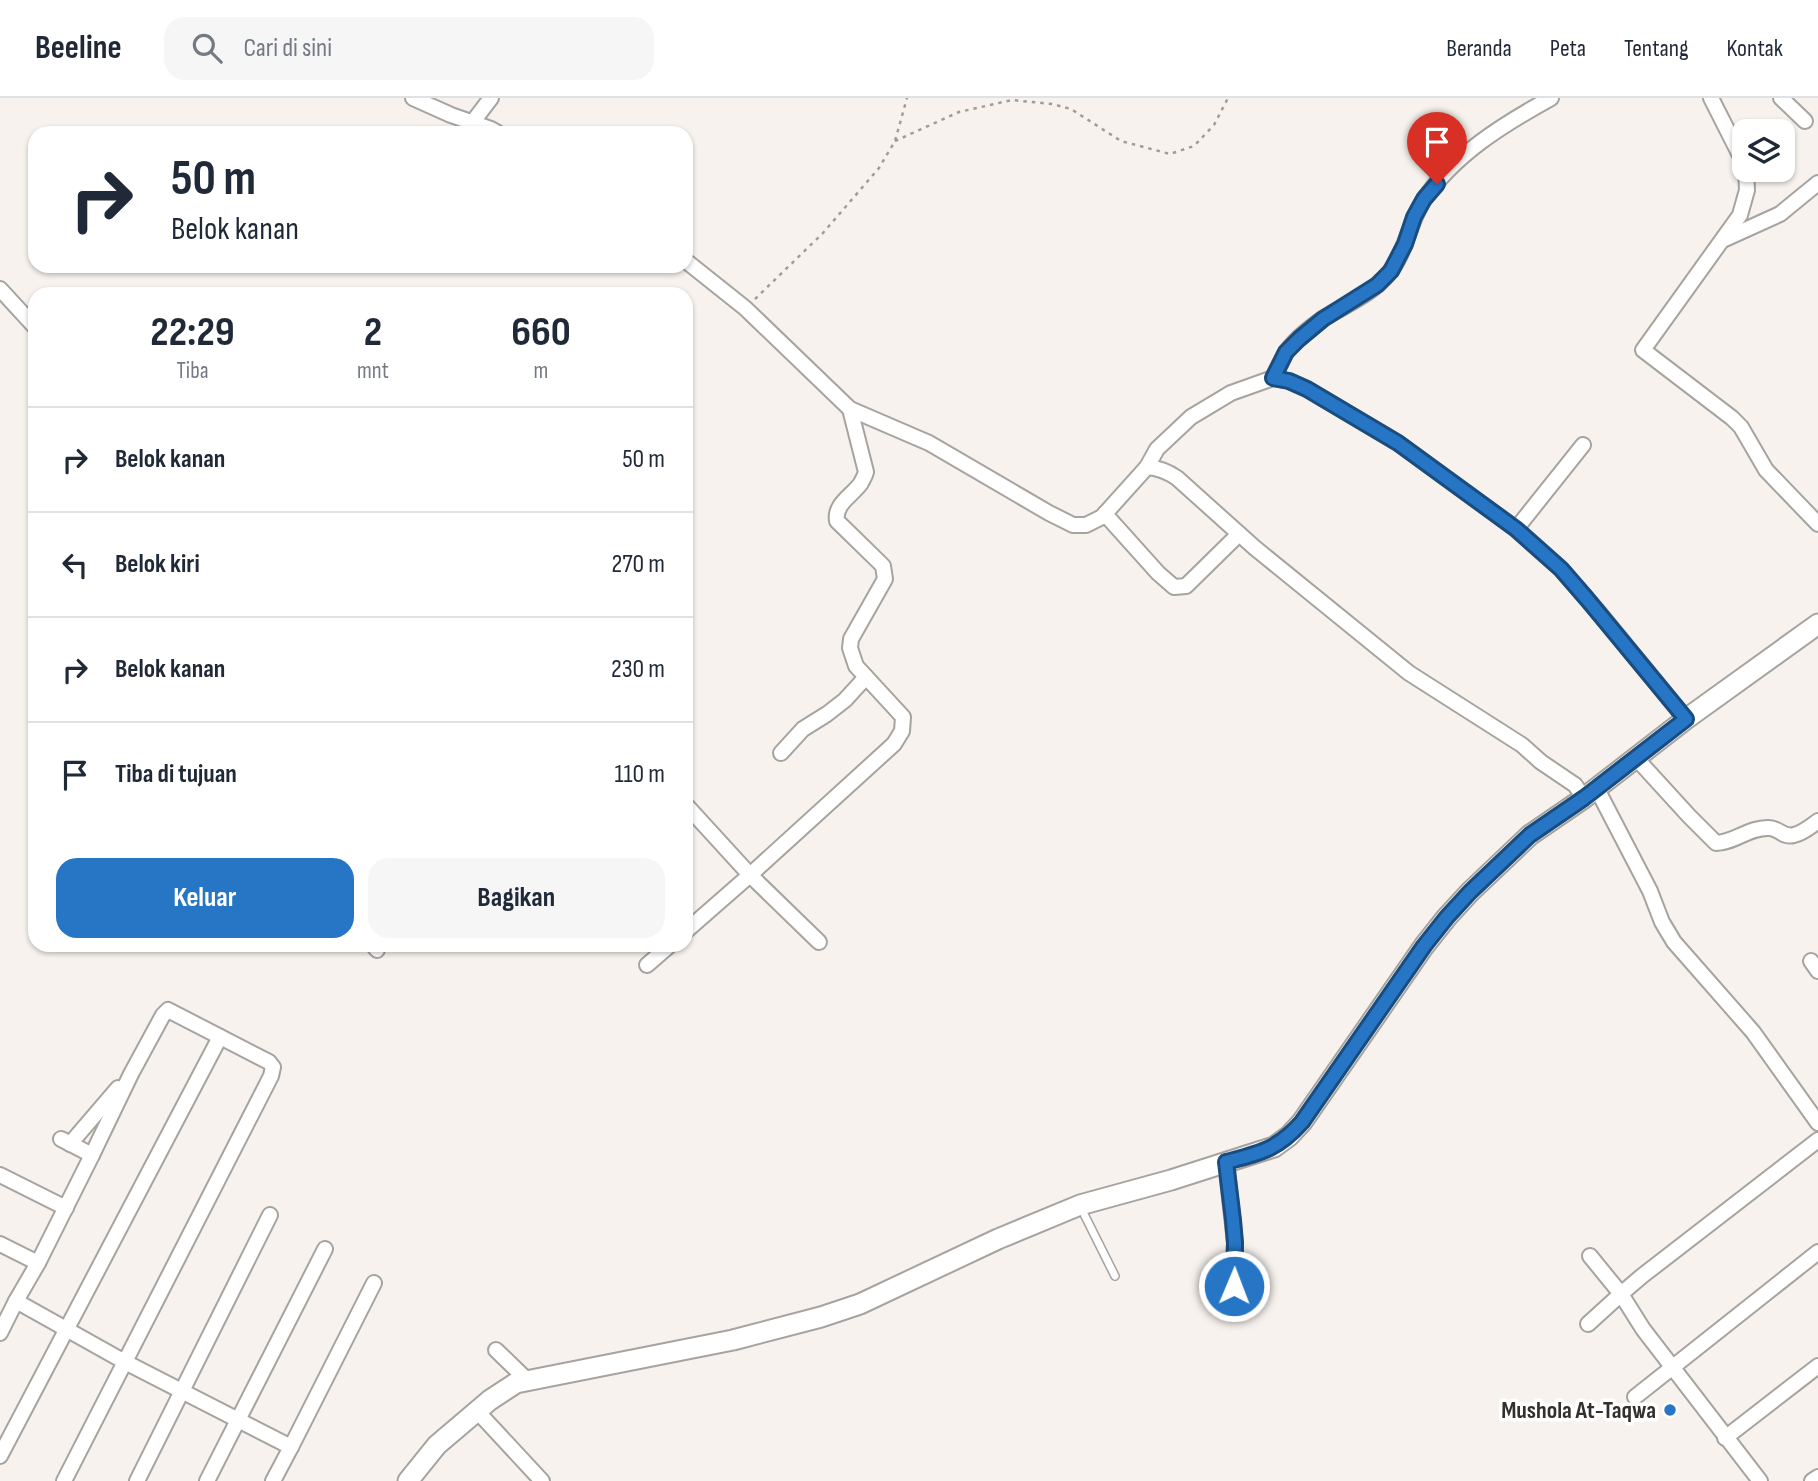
<!DOCTYPE html>
<html lang="id">
<head>
<meta charset="utf-8">
<style>
	:root { --surface:#fff; --page:#f6f6f7; --text:#1f2937; --muted:#747a83; --line:#e0e1e3; --accent:#2676c5 }
	body { margin:0; font-family:"Sofia Sans Condensed",sans-serif; background:var(--page); color:var(--text); height:100vh; display:flex; flex-direction:column; font-size:26px; white-space:nowrap }
	* { box-sizing:border-box; margin:0 }
	p { font-size:23px; color:var(--muted) }
	.icon { flex:none; width:38px; height:38px; fill:none; stroke:currentColor; stroke-width:2; stroke-linecap:round; stroke-linejoin:round }
	.map { position:relative; flex:1; overflow:hidden }
	.drawer { position:absolute; left:28px; top:189px; width:665px; height:665px; display:flex; flex-direction:column; background:var(--surface); border-radius:21px; box-shadow:0 2px 5px #0004 }
	.drawer>* { flex:none }
	.hud { position:absolute; left:28px; top:28px; width:665px; height:147px; border-radius:21px; box-shadow:0 2px 5px #0004; background:#fff; color:var(--text); overflow:hidden }
	.fabs { position:absolute; left:1732px; top:21px; display:grid; gap:14px }
	.fabs a { display:grid; place-items:center; width:63px; height:63px; border-radius:14px; background:var(--surface); box-shadow:0 2px 5px #0004; font-size:35px }
	.pin { position:absolute; display:grid; place-items:center; width:60px; height:60px; color:#fff; margin:-72px -30px; border-radius:50% 50% 50% 0; rotate:-45deg; box-shadow:0 0 7px #0007 }
	.pin .icon { rotate:45deg }
	.me { position:absolute; width:77px; margin:-38px; rotate:1deg; stroke-linejoin:round; filter:drop-shadow(0 0 5px #0008) }
	.turn { display:flex; align-items:center; gap:24px; height:147px; padding:0 28px; font-size:32px }
	.turn .icon { width:91px; height:91px; stroke-width:2.5 }
	.turn b { display:block; font-size:49px; line-height:60px }
	.eta { display:flex; justify-content:space-evenly; align-items:center; height:119px; text-align:center }
	.eta b { font-size:42px; font-weight:700; line-height:49px }
	.cta { display:flex; gap:14px; margin-top:auto; padding:14px 28px }
	.cta a { flex:1; height:80px; border-radius:21px; background:var(--accent); color:#fff; font-size:28px; font-weight:700; line-height:80px; text-align:center }
	.cta a+a { background:var(--page); color:var(--text) }
	ul { padding:0; list-style:none }
	li { display:flex; align-items:center; gap:21px; height:105px; padding:0 28px; border-top:2px solid var(--line) }
	li div { flex:1 }
	li b { display:block; font-size:26px }
	li em { font-style:normal }
	header { display:flex; align-items:center; gap:42px; box-sizing:border-box; height:98px; padding:0 35px; background:var(--surface); border-bottom:2px solid var(--line) }
	header strong { font-size:33px }
	nav { display:flex; gap:38px; margin-inline-start:auto; font-size:24px }
	.search { width:490px; height:63px; background:var(--page); display:flex; align-items:center; gap:18px; box-sizing:border-box; padding:0 24px; border-radius:21px; color:var(--muted); font-size:26px }
	.map>svg:first-child { display:block }
	.lines { fill:none; stroke-linecap:round; stroke-linejoin:round }
	.lane-casing { stroke:#a7a39f; stroke-width:10 }
	.street-casing { stroke:#a7a39f; stroke-width:18 }
	.secondary-casing { stroke:#a7a39f; stroke-width:23 }
	.path { stroke:#a09d99; stroke-width:2.5; stroke-dasharray:3.5 5; stroke-linecap:butt }
	.lane { stroke:#fff; stroke-width:7 }
	.street { stroke:#fff; stroke-width:14 }
	.secondary { stroke:#fff; stroke-width:19 }
	.route-casing { stroke:#194d80; stroke-width:18 }
	.route { stroke:#2676c5; stroke-width:12 }
	.poi-dot { fill:#2676c5; stroke:#fff; stroke-width:2.5 }
	.labels { text-anchor:middle; stroke-width:7; stroke-linejoin:round; paint-order:stroke }
	.poi-label { font-size:24px; font-weight:bold; fill:#32302f; stroke:#fff; text-anchor:end }
</style>
</head>
<body>
<header>
<strong>Beeline</strong>
<div class="search"><svg class="icon" aria-label="search" viewBox="0 0 24 24"><circle cx="10" cy="10" r="6"/><path d="M15 15l6 6"/></svg>Cari di sini</div>
<nav><a>Beranda</a><a>Peta</a><a>Tentang</a><a>Kontak</a></nav>
</header>
<div class="map">
<svg width="1818" height="1383" viewBox="0 0 1818 1383">
	<rect width="100%" height="100%" fill="#f7f2ed"/>
	<g class="lines">
		<g class="lane-casing">
			<path id="lane" d="M 1081,1110 L 1115,1178"/>
		</g>
		<g class="street-casing">
			<g id="street">
				<path d="M 413,0 L 451,17 L 491,31 L 498,35"/>
				<path d="M 1711,0 L 1745,67"/>
				<path d="M 1781,0 L 1805,23"/>
				<path d="M 472,25 L 491,0"/>
				<path d="M 1746,72 L 1747,92 L 1740,117 L 1643,252 L 1732,320 L 1741,329 L 1766,372 L 1818,426"/>
				<path d="M 1725,141 L 1780,116 L 1818,85"/>
				<path d="M 686,163 L 745,210 L 850,311 L 929,345 L 1049,415 L 1073,427 L 1086,427 L 1102,419 L 1147,369 C 1159,370 1167,373 1177,380 L 1255,450 L 1409,575 L 1522,647 L 1541,664 L 1575,687 L 1584,700"/>
				<path d="M 0,191 L 35,229"/>
				<path d="M 1273,280 C 1277,272 1281,264 1285,256 C 1294,242 1311,229 1324,220 C 1347,206 1372,196 1389,175 C 1406,154 1409,125 1423,103 C 1453,57 1504,26 1551,0"/>
				<path d="M 1147,369 L 1157,351 L 1191,319 L 1231,295 L 1273,280 L 1289,283 L 1307,291 L 1398,345 L 1516,431 L 1561,471 L 1600,516 L 1686,621"/>
				<path d="M 1105,416 L 1158,475 L 1174,489 L 1186,488 L 1239,436"/>
				<path d="M 1516,431 L 1583,347"/>
				<path d="M 781,655 L 803,631 L 827,616 L 845,602 L 866,579"/>
				<path d="M 1636,660 L 1689,718 L 1716,745 C 1734,745 1749,729 1769,730 C 1779,730 1783,740 1794,737 C 1803,735 1811,728 1818,723"/>
				<path d="M 1597,691 L 1650,793 L 1662,824 L 1674,844 L 1753,934 L 1818,1025"/>
				<path d="M 686,707 L 750,777 L 819,844"/>
				<path d="M 686,833 L 750,777 L 894,646 L 902,633 L 903,619 L 856,568 L 850,550 L 851,541 L 885,481 L 883,468 L 878,463 L 837,423 C 834,406 852,398 861,385 C 863,381 865,378 866,374 L 850,311"/>
				<path d="M 373,847 L 377,852"/>
				<path d="M 1811,863 L 1818,873"/>
				<path d="M 647,867 L 670,847"/>
				<path d="M 61,1041 L 92,1057 L 131,976 L 163,917 L 168,912 L 269,964 L 273,969 L 271,978 L 64,1383"/>
				<path d="M 70,1046 L 118,990"/>
				<path d="M 92,1057 L 38,1165 L 16,1203 L 125,1264 L 291,1349 L 374,1185"/>
				<path d="M 1226,1064 L 1235,1145 L 1232,1211"/>
				<path d="M 0,1077 L 66,1110"/>
				<path d="M 0,1146 L 38,1165"/>
				<path d="M 1588,1226 L 1621,1196 L 1590,1158"/>
				<path d="M 0,1235 L 16,1203"/>
				<path d="M 496,1252 L 527,1282"/>
				<path d="M 1635,1299 L 1818,1154"/>
				<path d="M 477,1313 L 542,1383"/>
				<path d="M 1725,1340 L 1818,1268"/>
				<path d="M 0,1358 L 220,939"/>
				<path d="M 137,1383 L 270,1117"/>
				<path d="M 207,1383 L 325,1151"/>
				<path d="M 273,1383 L 291,1349"/>
				<path d="M 1760,1383 L 1643,1231 L 1621,1196 L 1642,1178 L 1818,1042"/>
				<path d="M 1812,1383 L 1818,1379"/>
			</g>
		</g>
		<g class="secondary-casing">
			<path id="secondary" d="M 408,1383 L 437,1347 L 490,1302 L 516,1285 L 733,1242 L 821,1219 L 860,1206 L 998,1141 L 1080,1107 L 1171,1082 L 1274,1049 L 1289,1038 L 1302,1024 L 1424,848 L 1447,819 L 1470,794 L 1530,737 L 1584,700 L 1686,621 L 1818,526"/>
		</g>
		<g class="path">
			<path d="M 895,43 L 959,14 L 1012,2 L 1052,6 L 1071,11 L 1121,43 L 1170,56 L 1194,48 L 1214,27 L 1228,0"/>
			<path d="M 755,201 L 823,135 L 879,70 L 895,43 L 907,0"/>
		</g>
		<use href="#lane" class="lane"/>
		<use href="#street" class="street"/>
		<use href="#secondary" class="secondary"/>
	</g>
	<g class="lines">
		<g class="route-casing">
			<path id="route" d="M 1234,1188 L 1235,1145 L 1233,1122 L 1226,1064 C 1260,1055 1277,1052 1302,1024 L 1424,848 L 1447,819 L 1470,794 L 1530,737 L 1584,700 L 1686,621 L 1587,501 L 1561,471 L 1516,431 L 1398,345 L 1307,291 L 1289,283 L 1273,280 L 1286,254 L 1299,241 L 1323,221 L 1377,187 L 1391,173 L 1405,146 L 1414,119 L 1424,101 L 1437,86"/>
		</g>
		<use href="#route" class="route"/>
	</g>
	<circle class="poi-dot" cx="1670" cy="1312" r="7"/>
	<g class="labels">
		<g class="poi-label">
			<text x="1656" y="1320">Mushola At-Taqwa</text>
		</g>
	</g>
</svg>
<div class="fabs">
<a><svg class="icon" aria-label="layers" viewBox="0 0 24 24"><path d="M12 4l9 5-9 5-9-5zM3 14l9 5 9-5"/></svg></a>
</div>
<div class="pin" style="left:1437px;top:86px;background:#d93025"><svg class="icon" aria-label="arrive" viewBox="0 0 24 24"><path d="M6 21V4h12l-3 4 3 4H6"/></svg></div>
<svg class="me" style="left:1234px;top:1188px" viewBox="-20 -20 40 40"><circle r="17" fill="#2676c5" stroke="#fff" stroke-width="3"/><path d="M0-11L8 9 0 5-8 9z" fill="#fff"/></svg>
<div class="hud">
<div class="turn"><svg class="icon" aria-label="right" viewBox="0 0 24 24"><path d="M7 20v-9h11M14 6l5 5-5 5"/></svg><div><b>50 m</b>Belok kanan</div></div>
</div>
<section class="drawer">
<div class="eta">
<div><b>22:29</b><p>Tiba</p></div>
<div><b>2</b><p>mnt</p></div>
<div><b>660</b><p>m</p></div>
</div>
<ul>
<li><svg class="icon" aria-label="right" viewBox="0 0 24 24"><path d="M7 20v-9h11M14 6l5 5-5 5"/></svg><div><b>Belok kanan</b></div><em>50 m</em></li>
<li><svg class="icon" aria-label="left" viewBox="0 0 24 24"><path d="M17 20v-9H6M10 6l-5 5 5 5"/></svg><div><b>Belok kiri</b></div><em>270 m</em></li>
<li><svg class="icon" aria-label="right" viewBox="0 0 24 24"><path d="M7 20v-9h11M14 6l5 5-5 5"/></svg><div><b>Belok kanan</b></div><em>230 m</em></li>
<li><svg class="icon" aria-label="arrive" viewBox="0 0 24 24"><path d="M6 21V4h12l-3 4 3 4H6"/></svg><div><b>Tiba di tujuan</b></div><em>110 m</em></li>
</ul>
<div class="cta"><a>Keluar</a><a>Bagikan</a></div>
</section>
</div>
</body>
</html>
